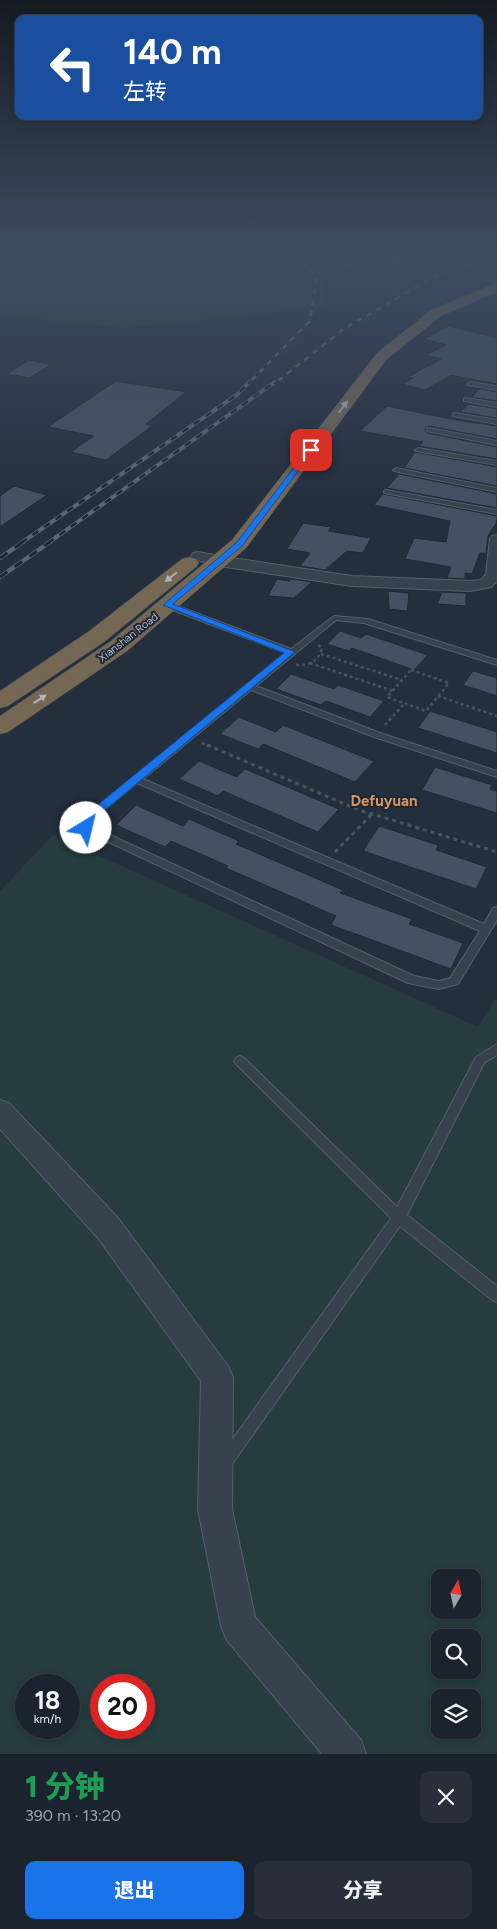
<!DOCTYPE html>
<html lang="zh">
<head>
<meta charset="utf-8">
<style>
	:root { --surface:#1b232e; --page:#282f3a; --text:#f1f3f6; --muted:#a0a4aa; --line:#39404a; --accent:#1a73e8 }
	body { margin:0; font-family:Figtree,"Noto Sans SC",sans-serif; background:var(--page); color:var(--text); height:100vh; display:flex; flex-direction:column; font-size:19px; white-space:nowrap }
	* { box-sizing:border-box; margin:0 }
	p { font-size:16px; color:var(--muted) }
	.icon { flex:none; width:28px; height:28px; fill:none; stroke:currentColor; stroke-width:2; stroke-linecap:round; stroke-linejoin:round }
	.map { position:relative; height:1754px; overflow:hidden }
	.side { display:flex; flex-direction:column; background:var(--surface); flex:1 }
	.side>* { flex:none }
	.guide { position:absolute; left:15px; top:15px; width:468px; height:105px; border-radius:10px; box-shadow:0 2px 8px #0003,0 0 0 1px var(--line); background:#1a4fa0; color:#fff; overflow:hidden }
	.needle { width:32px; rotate:9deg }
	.controls { position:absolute; left:431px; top:1569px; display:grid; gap:10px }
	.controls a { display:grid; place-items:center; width:50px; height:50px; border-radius:10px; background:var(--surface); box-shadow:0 2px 8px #0003,0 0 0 1px var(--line); font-size:25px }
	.speed { position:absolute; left:15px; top:1674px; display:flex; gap:10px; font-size:25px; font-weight:700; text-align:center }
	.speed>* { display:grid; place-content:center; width:65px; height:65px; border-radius:50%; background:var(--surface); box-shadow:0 2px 8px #0003,0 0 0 1px var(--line); line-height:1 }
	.speed small { font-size:12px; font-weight:400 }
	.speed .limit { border:8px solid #d22; background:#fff; color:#111 }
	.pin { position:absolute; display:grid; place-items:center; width:42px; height:42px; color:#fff; margin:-21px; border-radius:10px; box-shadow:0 2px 8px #0006 }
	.me { position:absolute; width:55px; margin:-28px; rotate:36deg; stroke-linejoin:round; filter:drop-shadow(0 0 4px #0008) }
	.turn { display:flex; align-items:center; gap:18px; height:105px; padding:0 25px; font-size:22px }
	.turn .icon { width:65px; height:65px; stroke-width:2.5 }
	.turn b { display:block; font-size:35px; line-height:42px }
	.round { display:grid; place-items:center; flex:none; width:52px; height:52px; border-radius:10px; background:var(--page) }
	.overview { display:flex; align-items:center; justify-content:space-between; height:85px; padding:0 25px }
	h1 { font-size:30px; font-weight:800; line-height:38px; color:#1e9e55 }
	.cta { display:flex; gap:10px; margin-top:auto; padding:10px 25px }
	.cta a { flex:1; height:58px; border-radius:10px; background:var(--accent); color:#fff; font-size:20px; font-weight:800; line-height:58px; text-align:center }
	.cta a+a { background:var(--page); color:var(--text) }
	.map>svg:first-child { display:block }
	.green { fill:#263c3f; fill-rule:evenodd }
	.building { fill:#455162; stroke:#1f2835 }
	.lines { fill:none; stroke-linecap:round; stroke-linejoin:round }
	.lane-casing { stroke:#565f6c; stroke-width:2 }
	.street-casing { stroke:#565f6c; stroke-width:2 }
	.highway-casing { stroke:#434c59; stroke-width:1 }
	.path-far1 { stroke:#44595c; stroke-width:2.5; stroke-dasharray:3 3; stroke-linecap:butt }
	.path { stroke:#44595c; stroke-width:3; stroke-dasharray:4 4; stroke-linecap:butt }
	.lane { fill:#38414e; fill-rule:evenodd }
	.street { fill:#38414e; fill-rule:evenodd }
	.highway { fill:#746855; fill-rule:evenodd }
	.rail-far2-casing { stroke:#5a6575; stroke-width:2.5 }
	.rail-far1-casing { stroke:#5a6575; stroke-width:4 }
	.rail-casing { stroke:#5a6575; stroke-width:4.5 }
	.rail-far2 { stroke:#1d2633; stroke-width:2; stroke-dasharray:5.5; stroke-linecap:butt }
	.rail-far1 { stroke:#1d2633; stroke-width:2.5; stroke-dasharray:7; stroke-linecap:butt }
	.rail { stroke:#1d2633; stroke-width:3; stroke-dasharray:9; stroke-linecap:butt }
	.oneway { fill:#aeb4bd }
	.route { fill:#1a73e8; stroke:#114b97 }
	.labels { text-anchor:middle; stroke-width:4; stroke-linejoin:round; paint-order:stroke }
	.far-street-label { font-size:11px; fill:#b4bcc9; stroke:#1d2633 }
	.neighbourhood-label { font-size:15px; font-weight:bold; fill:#d59563; stroke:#1d2633 }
</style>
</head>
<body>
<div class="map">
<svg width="497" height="1754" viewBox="0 0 497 1754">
	<rect width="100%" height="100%" fill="#242f3e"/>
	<g class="green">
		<path d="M 155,258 L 201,258 L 209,264 L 313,258 L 327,266 L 323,307 L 123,328 L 0,315 L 0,259 L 80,273 L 159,268 Z"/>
		<path d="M 53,835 L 478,1027 L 497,996 L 497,1754 L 0,1754 L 0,891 ZM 440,1578 L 472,1578 L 472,1610 L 440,1610 ZM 440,1638 L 472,1638 L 472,1670 L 440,1670 ZM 26,1685 L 69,1685 L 69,1728 L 26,1728 ZM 101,1685 L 144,1685 L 144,1728 L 101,1728 ZM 440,1698 L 472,1698 L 472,1730 L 440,1730 Z"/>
	</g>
	<g class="building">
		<path d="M 448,326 L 497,338 L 497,384 L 451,375 L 425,390 L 402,384 L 413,378 L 408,377 L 441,359 L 426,355 L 446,345 L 424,339 Z"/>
		<path d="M 29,360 L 51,365 L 29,378 L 7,374 Z"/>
		<path d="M 116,381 L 186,392 L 146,424 L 152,426 L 106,460 L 71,452 L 94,436 L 48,427 Z"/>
		<path d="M 479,389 L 497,392 L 497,401 L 472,397 Z"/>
		<path d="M 468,404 L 497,409 L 497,418 L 461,412 Z"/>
		<path d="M 387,406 L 456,420 L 497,426 L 497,439 L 429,426 L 425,429 L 427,433 L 497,447 L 497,459 L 419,446 L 423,442 L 360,431 Z"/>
		<path d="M 415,452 L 497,467 L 497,486 L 404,468 Z"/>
		<path d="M 399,474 L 497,494 L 497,508 L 387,488 Z"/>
		<path d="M 14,486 L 47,495 L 0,527 L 0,496 Z"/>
		<path d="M 383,494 L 497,516 L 497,522 L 488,536 L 486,554 L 480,553 L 472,574 L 465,573 L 465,579 L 447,578 L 451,567 L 405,559 L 414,538 L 446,542 L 450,521 L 374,505 Z"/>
		<path d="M 303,523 L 331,527 L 328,531 L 371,538 L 363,553 L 347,551 L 325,570 L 300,566 L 310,553 L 287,549 Z"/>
		<path d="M 277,579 L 289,581 L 291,579 L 312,582 L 294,598 L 268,596 Z"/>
		<path d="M 388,591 L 409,593 L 407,611 L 389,609 Z"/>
		<path d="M 442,592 L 466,593 L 466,606 L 437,604 Z"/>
		<path d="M 340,631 L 361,638 L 366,634 L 428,655 L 414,670 L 352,648 L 349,651 L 327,644 Z"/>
		<path d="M 473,671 L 497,678 L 497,696 L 463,685 Z"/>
		<path d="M 291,674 L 334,689 L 338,685 L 384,701 L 370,717 L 326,701 L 321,705 L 276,689 Z"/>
		<path d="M 430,711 L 497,732 L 497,753 L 418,728 Z"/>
		<path d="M 239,717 L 276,732 L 283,725 L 374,761 L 355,782 L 263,744 L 258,749 L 220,734 Z"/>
		<path d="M 199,761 L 237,777 L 245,769 L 339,809 L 318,832 L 223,791 L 218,796 L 179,779 Z"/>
		<path d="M 435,767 L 492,785 L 490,789 L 497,791 L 497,813 L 422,790 Z"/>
		<path d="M 136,805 L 183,826 L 189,819 L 239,841 L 236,844 L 343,890 L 340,893 L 412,919 L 409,924 L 463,943 L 451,969 L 331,925 L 336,916 L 226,868 L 228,866 L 171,841 L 165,847 L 116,825 Z"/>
		<path d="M 379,826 L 438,845 L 436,850 L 487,867 L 476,889 L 363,851 Z"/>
	</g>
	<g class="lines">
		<g class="lane-casing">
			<g id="lane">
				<path d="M 354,258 L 358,258 L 348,269 L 344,269 Z"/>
				<path d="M 379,258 L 399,261 L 422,258 L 399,263 Z"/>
				<path d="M 470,382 L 497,386 L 497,390 L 468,385 L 467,384 Z"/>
				<path d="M 466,398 L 497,403 L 497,407 L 464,401 L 464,399 Z"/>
				<path d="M 455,413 L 497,420 L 497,424 L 453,416 L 453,414 Z"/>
				<path d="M 429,428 L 497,441 L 497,445 L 427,431 L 427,429 Z"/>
				<path d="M 418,448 L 497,461 L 497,465 L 416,451 L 415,450 Z"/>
				<path d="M 396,468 L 497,488 L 497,492 L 394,471 L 393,470 Z"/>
				<path d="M 386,490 L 497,510 L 497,514 L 384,493 L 384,491 Z"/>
				<path d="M 164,603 L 170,603 L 291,649 L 334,616 L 368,619 L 497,660 L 497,665 L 364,623 L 336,620 L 256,686 L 383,734 L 497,771 L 497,777 L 377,738 L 251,690 L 143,779 L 484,924 L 493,908 L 497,907 L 497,920 L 458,984 L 439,989 L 408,983 L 83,830 L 81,828 L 85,817 L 286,653 L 164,607 ZM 137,783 L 480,931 L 450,978 L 439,981 L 414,976 L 91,826 L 92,820 Z"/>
				<path d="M 497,1044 L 497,1055 L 484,1063 L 407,1215 L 497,1286 L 497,1302 L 492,1300 L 400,1226 L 230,1467 L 225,1470 L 220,1467 L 217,1462 L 220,1457 L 391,1218 L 236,1064 L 234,1061 L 236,1058 L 240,1056 L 244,1058 L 397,1207 L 476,1057 Z"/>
			</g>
		</g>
		<g class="street-casing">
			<g id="street">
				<path d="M 497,535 L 497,581 L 491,587 L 470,591 L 352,586 L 219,566 L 193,559 L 191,556 L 193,553 L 198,552 L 219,556 L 352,576 L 470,581 L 481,580 L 486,574 L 490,539 L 492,536 Z"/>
				<path d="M 0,1100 L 9,1103 L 118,1218 L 228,1366 L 233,1377 L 232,1509 L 255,1617 L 361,1740 L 366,1754 L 322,1754 L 226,1639 L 221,1626 L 198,1509 L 201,1381 L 98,1238 L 0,1129 Z"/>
			</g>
		</g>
		<g class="highway-casing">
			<g id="highway">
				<path d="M 497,283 L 497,292 L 441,316 L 387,359 L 246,548 L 127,651 L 8,732 L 0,734 L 0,716 L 111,641 L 232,540 L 377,353 L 431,310 Z"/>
				<path d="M 189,557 L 196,559 L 199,563 L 196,567 L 104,642 L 8,706 L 0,708 L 0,691 L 88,632 L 182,559 Z"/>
			</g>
		</g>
		<g class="path-far1">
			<path d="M 321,654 L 402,680"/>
			<path d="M 310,663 L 393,691"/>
			<path d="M 296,665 C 310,665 318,662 322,648 L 318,645"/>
			<path d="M 411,670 L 449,683 L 426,711 L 387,697 Z"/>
			<path d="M 438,696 L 497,716"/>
			<path d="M 385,725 L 405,703"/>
			<path d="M 202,743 L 210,746"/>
		</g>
		<g class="path">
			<path d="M 207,745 L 359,810 L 497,852"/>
			<path d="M 335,852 L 372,814"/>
		</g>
		<use href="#lane" class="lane"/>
		<use href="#street" class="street"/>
		<use href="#highway" class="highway"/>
		<g class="rail-far2-casing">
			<g id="rail-far2">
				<path d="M 248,384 L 310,321 L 317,277 L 296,258"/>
				<path d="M 274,384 L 345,328 L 441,273 L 489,258"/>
			</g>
		</g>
		<g class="rail-far1-casing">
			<g id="rail-far1">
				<path d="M 21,543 L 238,394 L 249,382"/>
				<path d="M 48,543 L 275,382"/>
			</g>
		</g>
		<g class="rail-casing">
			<g id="rail">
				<path d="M 0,558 L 23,542"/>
				<path d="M 0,577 L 50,542"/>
			</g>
		</g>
		<use href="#rail-far2" class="rail-far2"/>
		<use href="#rail-far1" class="rail-far1"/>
		<use href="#rail" class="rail"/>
	</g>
	<defs><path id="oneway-solid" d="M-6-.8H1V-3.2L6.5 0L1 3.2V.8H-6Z" transform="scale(1.25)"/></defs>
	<g class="oneway">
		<use href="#oneway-solid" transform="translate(343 407) rotate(-53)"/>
		<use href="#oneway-solid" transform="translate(171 577) rotate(141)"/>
		<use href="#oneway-solid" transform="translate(40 699) rotate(-34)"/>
	</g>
	<linearGradient id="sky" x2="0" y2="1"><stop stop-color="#141a22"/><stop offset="0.51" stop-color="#3f4d63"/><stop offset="1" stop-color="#3f4d63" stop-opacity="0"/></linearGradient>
	<rect width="497" height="503" fill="url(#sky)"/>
	<path class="route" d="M 308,449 L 314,450 L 242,546 L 173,604 L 295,652 L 93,820 L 90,830 L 82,830 L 80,828 L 84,816 L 284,653 L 163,605 L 237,542 Z"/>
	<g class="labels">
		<g class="far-street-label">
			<text transform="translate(128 637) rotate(-38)" y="4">Xianshan Road</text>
		</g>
		<g class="neighbourhood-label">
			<text x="384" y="806">Defuyuan</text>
		</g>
	</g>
</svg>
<div class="controls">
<a><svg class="needle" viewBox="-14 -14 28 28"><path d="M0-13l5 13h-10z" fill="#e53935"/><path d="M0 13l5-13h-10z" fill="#a0a4aa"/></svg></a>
<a><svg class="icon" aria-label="search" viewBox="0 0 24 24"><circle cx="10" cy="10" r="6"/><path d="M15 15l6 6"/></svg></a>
<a><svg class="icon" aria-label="layers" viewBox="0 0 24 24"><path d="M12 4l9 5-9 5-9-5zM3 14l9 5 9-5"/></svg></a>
</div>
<div class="speed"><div>18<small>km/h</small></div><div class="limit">20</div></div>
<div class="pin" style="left:311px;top:450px;background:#d93025"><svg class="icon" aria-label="arrive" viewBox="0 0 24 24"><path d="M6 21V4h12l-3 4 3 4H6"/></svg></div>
<svg class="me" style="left:86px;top:828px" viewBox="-20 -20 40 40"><circle r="19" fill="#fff"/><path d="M0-13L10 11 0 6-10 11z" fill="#1a73e8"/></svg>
<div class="guide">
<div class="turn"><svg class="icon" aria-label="left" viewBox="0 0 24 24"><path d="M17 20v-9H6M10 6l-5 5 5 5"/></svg><div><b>140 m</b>左转</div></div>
</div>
</div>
<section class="side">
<div class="overview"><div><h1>1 分钟</h1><p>390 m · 13:20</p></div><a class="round"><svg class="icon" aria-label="close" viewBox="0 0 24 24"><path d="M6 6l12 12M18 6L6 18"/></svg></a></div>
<div class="cta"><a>退出</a><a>分享</a></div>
</section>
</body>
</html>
